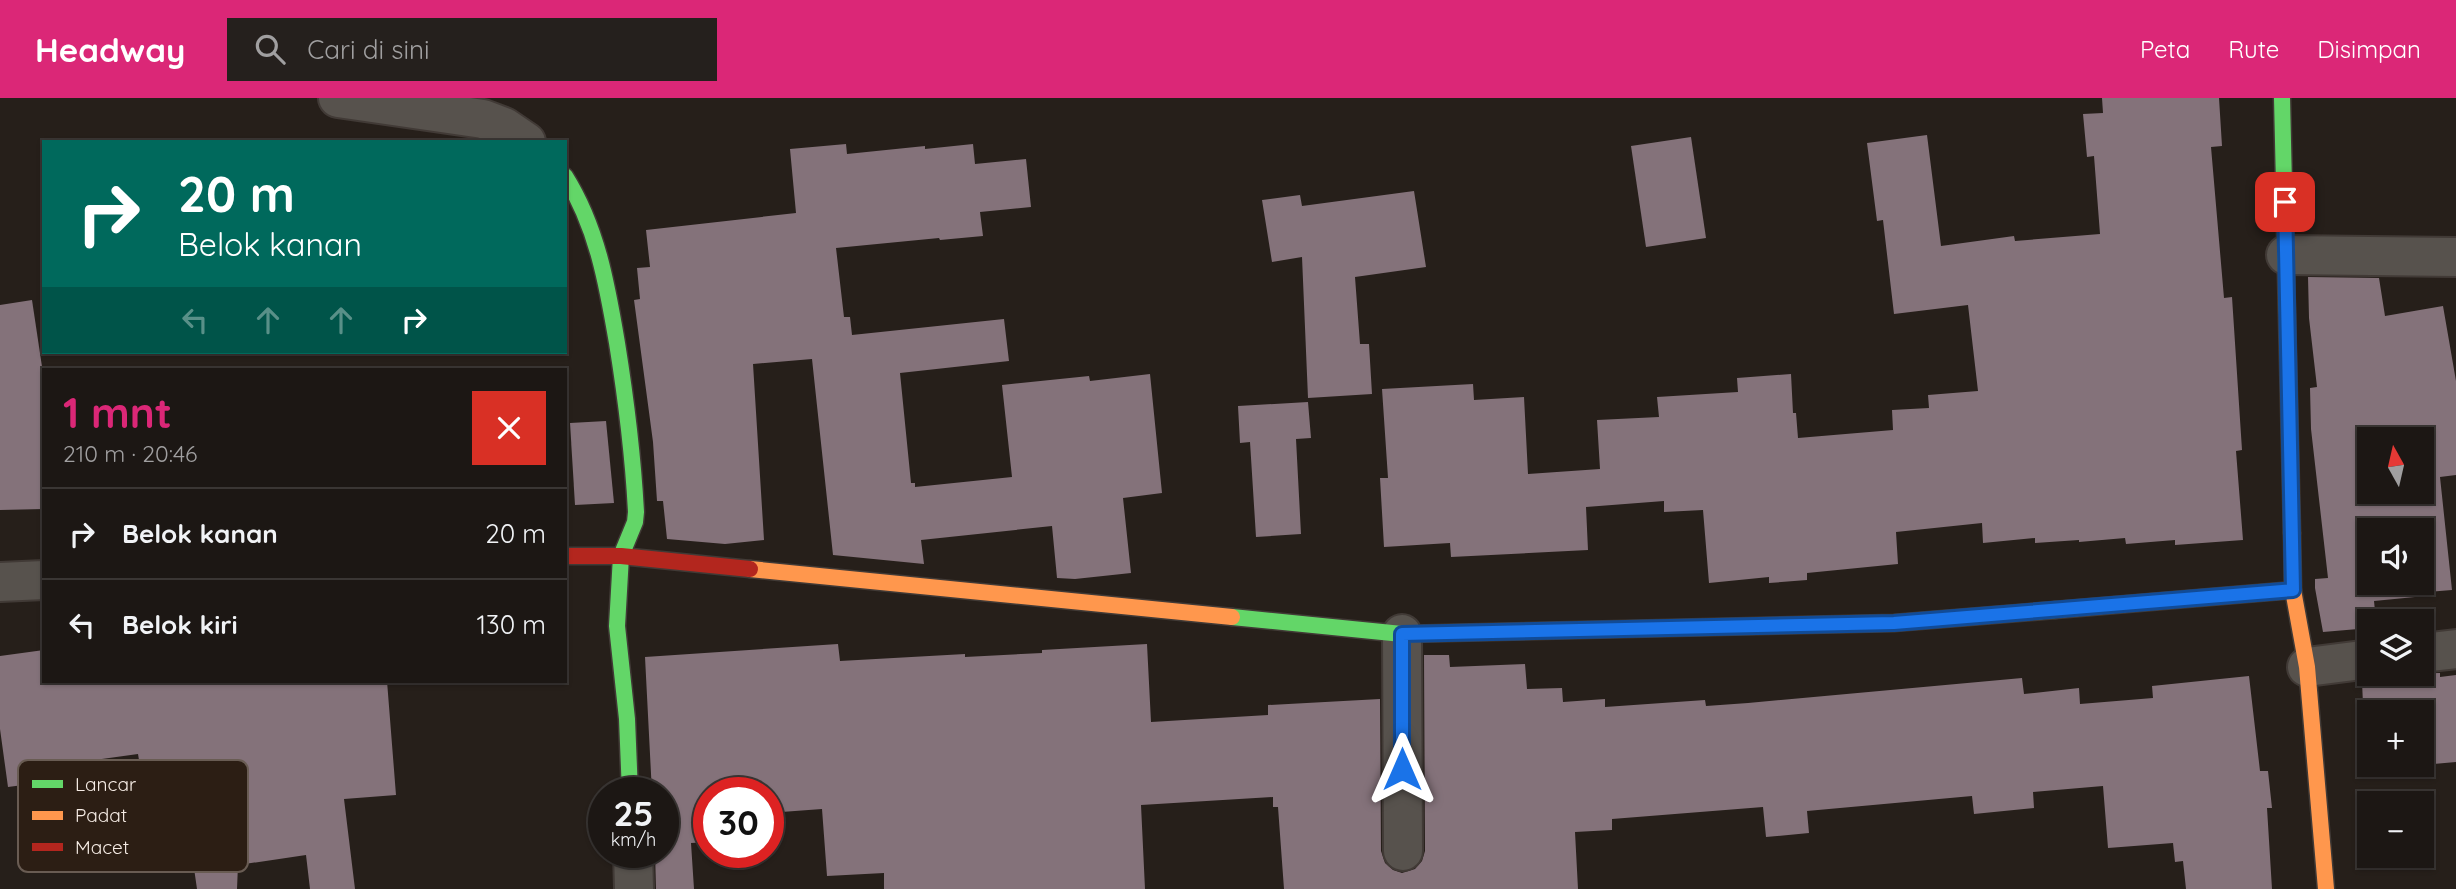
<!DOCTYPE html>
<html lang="id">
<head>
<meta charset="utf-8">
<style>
	:root { --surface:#1c1714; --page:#25201d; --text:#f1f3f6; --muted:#a09fa0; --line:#3a3634; --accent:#db2777 }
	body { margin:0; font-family:Quicksand,sans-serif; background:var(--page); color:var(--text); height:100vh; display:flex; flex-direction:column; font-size:26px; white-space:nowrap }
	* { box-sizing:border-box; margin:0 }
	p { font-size:23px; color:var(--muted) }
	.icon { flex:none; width:38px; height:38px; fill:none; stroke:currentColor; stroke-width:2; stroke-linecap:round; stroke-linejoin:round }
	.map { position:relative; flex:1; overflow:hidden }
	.panel { position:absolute; left:42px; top:270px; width:525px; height:315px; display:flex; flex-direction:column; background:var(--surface); border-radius:0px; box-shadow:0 2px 5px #0004,0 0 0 2px var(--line) }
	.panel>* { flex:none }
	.banner { position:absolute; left:42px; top:42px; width:525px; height:214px; border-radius:0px; box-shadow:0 2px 5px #0004,0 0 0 2px var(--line); background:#00695c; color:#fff; overflow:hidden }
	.needle { width:46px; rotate:352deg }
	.controls { position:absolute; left:2357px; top:329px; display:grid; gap:14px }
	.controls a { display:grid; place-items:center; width:77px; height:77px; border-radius:0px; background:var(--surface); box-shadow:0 2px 5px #0004,0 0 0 2px var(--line); font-size:35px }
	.speed { position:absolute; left:588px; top:679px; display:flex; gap:14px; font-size:35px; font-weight:700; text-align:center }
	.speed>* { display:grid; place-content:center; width:91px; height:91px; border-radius:50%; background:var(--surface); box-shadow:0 2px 5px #0004,0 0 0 2px var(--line); line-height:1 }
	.speed small { font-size:18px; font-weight:400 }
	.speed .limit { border:10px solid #d22; background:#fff; color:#111 }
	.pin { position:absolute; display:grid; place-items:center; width:60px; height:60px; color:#fff; margin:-30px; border-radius:14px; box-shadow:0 4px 10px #0006 }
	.me { position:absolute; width:77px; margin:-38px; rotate:0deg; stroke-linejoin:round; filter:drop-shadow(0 0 5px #0008) }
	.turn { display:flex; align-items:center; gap:24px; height:147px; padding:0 21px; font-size:32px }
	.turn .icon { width:91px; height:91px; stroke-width:2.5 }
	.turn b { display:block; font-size:49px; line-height:60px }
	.lanes { display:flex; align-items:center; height:66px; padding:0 21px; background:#0003; justify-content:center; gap:35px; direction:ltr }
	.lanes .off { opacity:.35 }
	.round { display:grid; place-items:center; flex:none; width:74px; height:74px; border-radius:0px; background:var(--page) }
	.headline { display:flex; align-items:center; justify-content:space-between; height:119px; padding:0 21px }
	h1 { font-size:42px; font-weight:700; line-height:52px; color:var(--accent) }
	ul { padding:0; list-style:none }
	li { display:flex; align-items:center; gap:21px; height:91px; padding:0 21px; border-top:2px solid var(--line) }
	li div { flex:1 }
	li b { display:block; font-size:26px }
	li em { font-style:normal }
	header { display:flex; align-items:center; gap:42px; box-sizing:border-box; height:98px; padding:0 35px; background:var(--accent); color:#fff }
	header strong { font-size:33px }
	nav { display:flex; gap:38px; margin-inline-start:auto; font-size:24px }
	.search { width:490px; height:63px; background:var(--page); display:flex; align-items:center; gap:18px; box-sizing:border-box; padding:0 24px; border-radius:0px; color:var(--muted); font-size:26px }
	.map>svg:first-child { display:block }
	.building { fill:#84727a; fill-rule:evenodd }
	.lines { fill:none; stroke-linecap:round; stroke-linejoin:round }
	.street-casing { stroke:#413a36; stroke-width:42 }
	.fast-casing { stroke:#413a36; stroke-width:19 }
	.slow-casing { stroke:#413a36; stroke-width:19 }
	.jam-casing { stroke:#413a36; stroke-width:19 }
	.street { stroke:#57524d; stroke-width:38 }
	.fast { stroke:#63d668; stroke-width:16 }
	.slow { stroke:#ff974d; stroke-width:16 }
	.jam { stroke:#b3261e; stroke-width:16 }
	.route-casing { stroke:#114b97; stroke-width:18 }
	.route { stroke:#1a73e8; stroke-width:12 }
	.key { fill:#2c1e14; stroke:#695c53; stroke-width:2 }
	.key-label { font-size:19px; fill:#f6ece5 }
</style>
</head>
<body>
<header>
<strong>Headway</strong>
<div class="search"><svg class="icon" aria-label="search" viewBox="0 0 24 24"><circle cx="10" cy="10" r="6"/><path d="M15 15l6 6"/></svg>Cari di sini</div>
<nav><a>Peta</a><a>Rute</a><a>Disimpan</a></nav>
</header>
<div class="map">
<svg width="2456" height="791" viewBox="0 0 2456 791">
	<rect width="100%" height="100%" fill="#261f1a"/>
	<g class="building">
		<path d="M 2102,0 L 2219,0 L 2222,48 L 2211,49 L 2224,200 L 2232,199 L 2242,352 L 2236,353 L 2243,442 L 2175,447 L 2175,442 L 2126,446 L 2125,440 L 2079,444 L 2079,442 L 2035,445 L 2035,440 L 1983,445 L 1982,425 L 1896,434 L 1898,466 L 1807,475 L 1807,482 L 1769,485 L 1769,479 L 1709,485 L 1703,412 L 1664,414 L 1664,403 L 1586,409 L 1588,452 L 1451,459 L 1450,445 L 1384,449 L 1380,380 L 1388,380 L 1382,291 L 1473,286 L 1474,302 L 1524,299 L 1528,376 L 1600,371 L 1597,322 L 1659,319 L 1657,299 L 1738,294 L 1737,280 L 1791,276 L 1793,315 L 1796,315 L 1798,340 L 1893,332 L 1892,312 L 1929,310 L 1928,297 L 1978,293 L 1968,207 L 1894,216 L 1883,122 L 1877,123 L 1867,45 L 1927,37 L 1941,148 L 2014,138 L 2015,143 L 2100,136 L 2094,58 L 2087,59 L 2083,16 L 2103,15 Z"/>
		<path d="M 1691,39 L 1706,140 L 1646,149 L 1631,48 Z"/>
		<path d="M 846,46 L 847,56 L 925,48 L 925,51 L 973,46 L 975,66 L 1026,61 L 1031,109 L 980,114 L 983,138 L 940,142 L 939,140 L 836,150 L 844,219 L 850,219 L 852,237 L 1004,221 L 1009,263 L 900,275 L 911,385 L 915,385 L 915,389 L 1012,379 L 1002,287 L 1089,278 L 1090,283 L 1150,276 L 1162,395 L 1123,400 L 1131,475 L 1075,481 L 1057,480 L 1052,428 L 921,442 L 924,466 L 833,457 L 812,261 L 753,266 L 764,442 L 725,446 L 667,441 L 663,403 L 657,403 L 653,344 L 634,202 L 640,201 L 637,170 L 650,169 L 646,132 L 796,115 L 790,51 Z"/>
		<path d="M 1414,93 L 1426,169 L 1355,179 L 1360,246 L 1369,246 L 1372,296 L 1308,300 L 1302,159 L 1272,164 L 1262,102 L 1300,97 L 1302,108 Z"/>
		<path d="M 2308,179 L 2379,180 L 2385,218 L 2443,208 L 2456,283 L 2456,377 L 2440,379 L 2452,492 L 2415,495 L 2415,499 L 2374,503 L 2376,523 L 2370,523 L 2370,530 L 2323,534 L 2315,490 L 2315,481 L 2328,480 L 2311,331 L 2310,290 L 2317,289 L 2309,220 ZM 2370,341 L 2422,341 L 2422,394 L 2370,394 ZM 2370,432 L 2422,432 L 2422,485 L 2370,485 Z"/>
		<path d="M 32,202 L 44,282 L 44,411 L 0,412 L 0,207 Z"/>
		<path d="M 1308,304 L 1311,340 L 1296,341 L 1301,436 L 1256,439 L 1250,344 L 1240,345 L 1238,308 Z"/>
		<path d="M 606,323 L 614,405 L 575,407 L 570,325 Z"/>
		<path d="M 838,546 L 840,563 L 965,556 L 965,559 L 1042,555 L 1042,552 L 1147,546 L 1151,624 L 1268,617 L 1268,607 L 1380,601 L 1381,753 L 1385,765 L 1393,772 L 1402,775 L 1415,771 L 1422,763 L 1425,753 L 1424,557 L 1449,557 L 1450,569 L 1525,566 L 1527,591 L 1562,590 L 1563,604 L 1605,601 L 1605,609 L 1705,602 L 1706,608 L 1748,605 L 2022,580 L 2024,596 L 2079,590 L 2080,606 L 2153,600 L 2152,588 L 2249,578 L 2260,673 L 2268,673 L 2272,710 L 2267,710 L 2272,791 L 2186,791 L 2183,763 L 2175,764 L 2173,745 L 2108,750 L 2103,688 L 2033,694 L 2034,710 L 1974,716 L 1972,698 L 1807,713 L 1809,735 L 1766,739 L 1763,709 L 1612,721 L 1612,732 L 1575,734 L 1578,791 L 1284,791 L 1278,709 L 1273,709 L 1273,699 L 1141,707 L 1145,791 L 884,791 L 884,775 L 827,778 L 822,711 L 768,715 L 768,695 L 709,695 L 709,744 L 691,745 L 694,791 L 656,791 L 655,754 L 663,754 L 663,695 L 652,695 L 645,559 Z"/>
		<path d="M 44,552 L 44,583 L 387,583 L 396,697 L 344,701 L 355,791 L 310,791 L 306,757 L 238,767 L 237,791 L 197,791 L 181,680 L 143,686 L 138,656 L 44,669 L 46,684 L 8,689 L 0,631 L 0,558 Z"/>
		<path d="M 2440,575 L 2440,579 L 2456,577 L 2456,664 L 2366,672 L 2362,584 L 2373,583 L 2385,576 ZM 2370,614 L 2422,614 L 2422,667 L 2370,667 Z"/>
	</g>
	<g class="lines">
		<g class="street-casing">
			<g id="street">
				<path d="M 338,0 L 483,21 L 504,29 L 526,44"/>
				<path d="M 2286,157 L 2456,159"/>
				<path d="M 0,484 L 44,482"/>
				<path d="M 1402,536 L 1403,753"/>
				<path d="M 2422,555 L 2456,551"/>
				<path d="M 2307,569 L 2370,561"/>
				<path d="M 633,754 L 634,791"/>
			</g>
		</g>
		<g class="fast-casing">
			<g id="fast">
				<path d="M 2282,0 L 2292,435"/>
				<path d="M 565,78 C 597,129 607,186 617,245 C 626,301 633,357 636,414 L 635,424 L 621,458 L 617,528 L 627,621 L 630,695"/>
				<path d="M 1232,519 L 1402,536 L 1894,525 L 2055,512"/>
			</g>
		</g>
		<g class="slow-casing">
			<g id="slow">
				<path d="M 2292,435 L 2293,492 L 2307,569 L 2326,791"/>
				<path d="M 750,471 L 1232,519"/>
				<path d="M 2055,512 L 2293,492"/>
			</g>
		</g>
		<g class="jam-casing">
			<path id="jam" d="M 565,458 L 621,458 L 750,471"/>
		</g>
		<use href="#street" class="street"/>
		<use href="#fast" class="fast"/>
		<use href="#slow" class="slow"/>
		<use href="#jam" class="jam"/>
	</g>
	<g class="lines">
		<g class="route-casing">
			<path id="route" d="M 1402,671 L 1402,536 L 1894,525 L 2293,492 L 2285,104"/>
		</g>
		<use href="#route" class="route"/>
	</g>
	<rect x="18" y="662" width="230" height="112" rx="10" class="key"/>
	<rect x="32" y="682" width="31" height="8" fill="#63d668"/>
	<rect x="32" y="713" width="31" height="9" fill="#ff974d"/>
	<rect x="32" y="745" width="31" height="8" fill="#b3261e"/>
	<g class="key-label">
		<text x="75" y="693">Lancar</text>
		<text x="75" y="724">Padat</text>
		<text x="75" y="756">Macet</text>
	</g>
</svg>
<div class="controls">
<a><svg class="needle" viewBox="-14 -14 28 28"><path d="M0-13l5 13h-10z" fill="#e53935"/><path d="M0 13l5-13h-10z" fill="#a09fa0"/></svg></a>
<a><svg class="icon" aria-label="sound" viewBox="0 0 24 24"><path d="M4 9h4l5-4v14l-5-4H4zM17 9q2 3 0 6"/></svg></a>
<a><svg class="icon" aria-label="layers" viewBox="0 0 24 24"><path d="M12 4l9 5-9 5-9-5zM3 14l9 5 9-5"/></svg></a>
<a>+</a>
<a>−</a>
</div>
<div class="speed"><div>25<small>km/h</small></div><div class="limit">30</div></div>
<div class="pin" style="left:2285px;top:104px;background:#d93025"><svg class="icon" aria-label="arrive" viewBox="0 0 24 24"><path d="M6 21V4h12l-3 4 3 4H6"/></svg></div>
<svg class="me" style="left:1402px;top:671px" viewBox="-20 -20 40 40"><path d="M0-17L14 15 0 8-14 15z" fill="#1a73e8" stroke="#fff" stroke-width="4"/></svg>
<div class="banner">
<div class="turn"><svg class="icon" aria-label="right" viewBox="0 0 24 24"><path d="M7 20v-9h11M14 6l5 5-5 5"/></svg><div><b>20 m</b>Belok kanan</div></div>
<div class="lanes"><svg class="icon off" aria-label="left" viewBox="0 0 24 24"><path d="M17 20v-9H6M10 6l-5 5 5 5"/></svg><svg class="icon off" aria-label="ahead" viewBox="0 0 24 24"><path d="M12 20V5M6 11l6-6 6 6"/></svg><svg class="icon off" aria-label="ahead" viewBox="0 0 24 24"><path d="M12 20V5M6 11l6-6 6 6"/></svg><svg class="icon" aria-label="right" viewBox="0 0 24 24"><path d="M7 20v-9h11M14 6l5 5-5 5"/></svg></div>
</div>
<section class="panel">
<div class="headline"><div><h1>1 mnt</h1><p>210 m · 20:46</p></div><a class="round" style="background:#d93025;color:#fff"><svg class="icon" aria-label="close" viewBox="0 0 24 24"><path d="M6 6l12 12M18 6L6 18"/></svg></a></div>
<ul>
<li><svg class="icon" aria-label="right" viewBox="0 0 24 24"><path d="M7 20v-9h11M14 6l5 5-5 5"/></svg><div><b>Belok kanan</b></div><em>20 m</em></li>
<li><svg class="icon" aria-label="left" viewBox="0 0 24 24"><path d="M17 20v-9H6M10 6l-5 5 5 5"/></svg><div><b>Belok kiri</b></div><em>130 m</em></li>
</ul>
</section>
</div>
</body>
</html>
